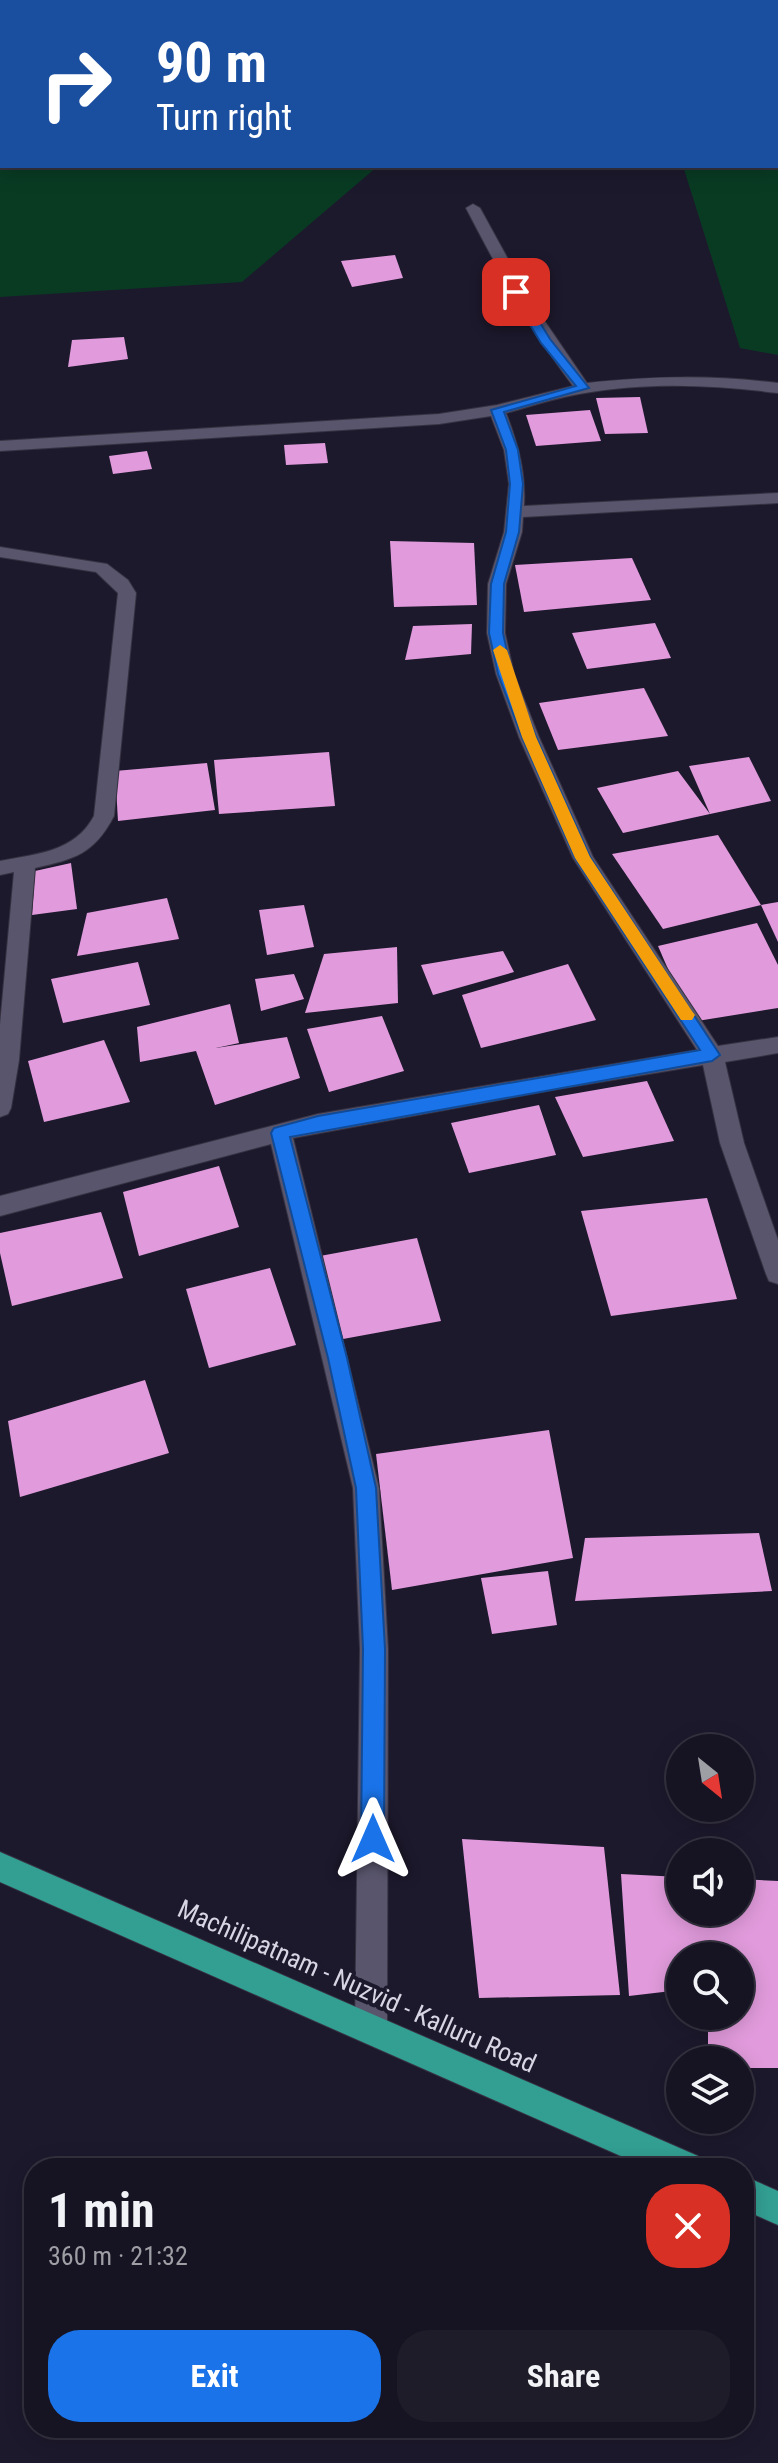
<!DOCTYPE html>
<html lang="en">
<head>
<meta charset="utf-8">
<style>
	:root { --surface:#161322; --page:#1f1c2a; --text:#f1f3f6; --muted:#9e9ea5; --line:#353240; --accent:#1a73e8 }
	body { margin:0; font-family:"Roboto Condensed",sans-serif; background:var(--page); color:var(--text); height:100vh; display:flex; flex-direction:column; font-size:30px; white-space:nowrap }
	* { box-sizing:border-box; margin:0 }
	p { font-size:26px; color:var(--muted) }
	.icon { flex:none; width:44px; height:44px; fill:none; stroke:currentColor; stroke-width:2; stroke-linecap:round; stroke-linejoin:round }
	.map { position:relative; flex:1; overflow:hidden }
	.panel { position:absolute; left:24px; top:2158px; width:730px; height:280px; display:flex; flex-direction:column; background:var(--surface); border-radius:32px; box-shadow:0 4px 20px #0003,0 0 0 2px var(--line) }
	.panel>* { flex:none }
	.top-card { position:absolute; left:0px; top:0px; width:778px; height:168px; box-shadow:0 4px 20px #0003,0 0 0 2px var(--line); background:#1a4fa0; color:#fff; overflow:hidden }
	.needle { width:52px; rotate:150deg }
	.fabs { position:absolute; left:666px; top:1734px; display:grid; gap:16px }
	.fabs a { display:grid; place-items:center; width:88px; height:88px; border-radius:50%; background:var(--surface); box-shadow:0 4px 20px #0003,0 0 0 2px var(--line); font-size:40px }
	.pin { position:absolute; display:grid; place-items:center; width:68px; height:68px; color:#fff; margin:-34px; border-radius:16px; box-shadow:0 4px 12px #0006 }
	.me { position:absolute; width:88px; margin:-44px; rotate:0deg; stroke-linejoin:round; filter:drop-shadow(0 0 6px #0008) }
	.turn { display:flex; align-items:center; gap:28px; height:168px; padding:0 24px; font-size:36px }
	.turn .icon { width:104px; height:104px; stroke-width:2.5 }
	.turn b { display:block; font-size:56px; line-height:68px }
	.round { display:grid; place-items:center; flex:none; width:84px; height:84px; border-radius:32px; background:var(--page) }
	.headline { display:flex; align-items:center; justify-content:space-between; height:136px; padding:0 24px }
	h1 { font-size:48px; font-weight:700; line-height:60px }
	.button { display:flex; gap:16px; margin-top:auto; padding:16px 24px }
	.button a { flex:1; height:92px; border-radius:32px; background:var(--accent); color:#fff; font-size:32px; font-weight:700; line-height:92px; text-align:center }
	.button a+a { background:var(--page); color:var(--text) }
	.map>svg:first-child { display:block }
	.green { fill:#093b23 }
	.building { fill:#e19bdc }
	.lines { fill:none; stroke-linecap:round; stroke-linejoin:round }
	.minor-casing { stroke:#363242; stroke-width:2 }
	.highway-casing { stroke:#363242; stroke-width:2 }
	.minor { fill:#58556c; fill-rule:evenodd }
	.highway { fill:#339f93; fill-rule:evenodd }
	.route { fill:#1a73e8; stroke:#114b97; stroke-width:2 }
	.slow { fill:#f59e0b }
	.labels { text-anchor:middle; stroke-width:8; stroke-linejoin:round; paint-order:stroke }
	.near-street-label { font-size:26px; fill:#d8d6e4; stroke:#1d192d }
</style>
</head>
<body>
<div class="map">
<svg width="778" height="2463" viewBox="0 0 778 2463">
	<rect width="100%" height="100%" fill="#1d192d"/>
	<g class="green">
		<path d="M 0,0 L 547,0 L 550,2 L 2,2 L 2,166 L 378,166 L 242,282 L 0,297 Z"/>
		<path d="M 632,0 L 778,0 L 778,355 L 740,348 L 683,166 L 776,166 L 776,2 Z"/>
	</g>
	<g class="building">
		<path d="M 395,255 L 403,278 L 352,287 L 341,261 Z"/>
		<path d="M 124,337 L 128,359 L 68,367 L 72,340 Z"/>
		<path d="M 640,397 L 648,433 L 605,434 L 596,398 Z"/>
		<path d="M 590,410 L 601,441 L 536,446 L 526,415 Z"/>
		<path d="M 325,443 L 328,463 L 286,465 L 284,445 Z"/>
		<path d="M 147,451 L 152,469 L 113,474 L 109,456 Z"/>
		<path d="M 390,541 L 474,543 L 477,605 L 394,607 Z"/>
		<path d="M 632,558 L 651,600 L 524,612 L 515,565 Z"/>
		<path d="M 655,623 L 671,658 L 587,669 L 572,633 Z"/>
		<path d="M 472,624 L 471,654 L 405,660 L 413,626 Z"/>
		<path d="M 644,688 L 668,736 L 558,750 L 539,703 Z"/>
		<path d="M 329,752 L 335,806 L 219,814 L 214,760 Z"/>
		<path d="M 749,757 L 771,801 L 710,814 L 623,833 L 597,788 L 678,771 L 710,814 L 689,766 Z"/>
		<path d="M 207,763 L 215,810 L 118,821 L 115,771 Z"/>
		<path d="M 718,835 L 761,905 L 663,929 L 612,854 Z"/>
		<path d="M 71,863 L 77,909 L 32,915 L 35,871 Z"/>
		<path d="M 167,898 L 179,939 L 77,956 L 87,913 Z"/>
		<path d="M 778,902 L 778,942 L 761,905 Z"/>
		<path d="M 304,905 L 314,947 L 267,955 L 259,910 Z"/>
		<path d="M 757,923 L 778,965 L 778,1008 L 691,1022 L 658,946 Z"/>
		<path d="M 397,947 L 398,1003 L 305,1013 L 324,954 Z"/>
		<path d="M 503,951 L 514,972 L 433,995 L 421,965 Z"/>
		<path d="M 138,962 L 150,1005 L 63,1023 L 51,979 Z"/>
		<path d="M 568,964 L 596,1020 L 481,1048 L 462,995 Z"/>
		<path d="M 294,974 L 304,999 L 261,1011 L 255,979 Z"/>
		<path d="M 230,1004 L 239,1043 L 216,1048 L 287,1037 L 300,1078 L 215,1105 L 196,1051 L 140,1062 L 137,1027 Z"/>
		<path d="M 382,1016 L 404,1071 L 329,1092 L 307,1029 Z"/>
		<path d="M 104,1040 L 130,1102 L 44,1122 L 28,1061 Z"/>
		<path d="M 647,1081 L 674,1141 L 583,1157 L 555,1097 Z"/>
		<path d="M 539,1105 L 556,1155 L 469,1173 L 451,1123 Z"/>
		<path d="M 219,1166 L 239,1227 L 139,1256 L 123,1192 Z"/>
		<path d="M 707,1198 L 737,1299 L 611,1316 L 581,1211 Z"/>
		<path d="M 101,1212 L 123,1278 L 12,1306 L 0,1253 L 0,1233 Z"/>
		<path d="M 417,1238 L 441,1321 L 343,1339 L 320,1256 Z"/>
		<path d="M 270,1268 L 296,1345 L 209,1368 L 186,1289 Z"/>
		<path d="M 145,1380 L 169,1453 L 20,1497 L 8,1421 Z"/>
		<path d="M 549,1430 L 573,1558 L 392,1590 L 376,1454 Z"/>
		<path d="M 759,1533 L 772,1591 L 575,1601 L 585,1538 Z"/>
		<path d="M 548,1571 L 557,1625 L 492,1634 L 481,1578 Z"/>
		<path d="M 462,1839 L 604,1847 L 620,1995 L 479,1998 Z"/>
		<path d="M 621,1874 L 680,1877 L 680,1912 L 740,1912 L 740,1879 L 778,1881 L 778,2068 L 740,2068 L 740,2060 L 708,2060 L 708,2016 L 740,2016 L 740,1956 L 680,1956 L 680,1990 L 629,1996 Z"/>
	</g>
	<g class="lines">
		<g class="minor-casing">
			<g id="minor">
				<path d="M 473,204 L 480,208 L 531,301 L 587,383 C 654,376 712,375 778,383 L 778,393 C 713,385 649,382 585,393 C 558,397 532,406 506,413 C 518,444 526,472 524,506 L 778,493 L 778,503 L 523,517 L 522,532 L 506,584 L 505,633 L 514,674 L 539,737 L 593,857 L 718,1046 L 778,1037 L 778,1053 L 725,1062 L 744,1143 L 778,1240 L 778,1284 L 769,1281 L 766,1274 L 720,1143 L 703,1065 L 558,1089 L 293,1138 L 379,1488 L 388,1649 L 387,2029 L 382,2040 L 371,2045 L 360,2040 L 355,2029 L 360,1649 L 353,1488 L 271,1144 L 0,1216 L 0,1196 L 318,1114 L 697,1050 L 573,858 L 519,737 L 496,674 L 487,633 L 488,584 L 504,532 L 509,484 L 504,450 L 491,416 L 439,424 L 0,451 L 0,441 L 439,414 L 497,405 L 573,386 C 531,330 498,270 466,208 Z"/>
				<path d="M 0,547 L 107,564 L 128,580 L 136,593 L 114,816 C 94,854 75,859 35,868 L 19,1060 L 11,1108 L 8,1114 L 0,1117 L 0,1025 L 14,872 L 0,875 L 0,861 C 36,854 75,852 94,816 L 118,593 L 96,572 L 0,557 Z"/>
			</g>
		</g>
		<g class="highway-casing">
			<g id="highway">
				<path d="M 0,1852 L 698,2156 L 703,2168 L 648,2168 L 0,1882 Z"/>
				<path d="M 744,2176 L 778,2191 L 778,2225 L 744,2210 Z"/>
			</g>
		</g>
		<use href="#minor" class="minor"/>
		<use href="#highway" class="highway"/>
	</g>
	<path class="route" d="M 516,289 L 520,290 L 550,339 L 589,388 L 504,412 L 518,450 L 523,484 L 519,532 L 504,584 L 503,633 L 512,674 L 536,737 L 590,857 L 720,1055 L 712,1061 L 290,1137 L 347,1358 L 376,1488 L 385,1649 L 384,1839 L 381,1847 L 373,1851 L 365,1847 L 361,1839 L 363,1649 L 356,1488 L 328,1358 L 271,1133 L 274,1128 L 318,1116 L 700,1050 L 575,858 L 522,737 L 498,674 L 489,633 L 491,584 L 506,532 L 510,484 L 506,450 L 491,410 L 576,386 L 541,343 L 510,292 Z"/>
	<path class="slow" d="M 500,645 L 507,650 L 536,737 L 590,857 L 692,1011 L 695,1015 L 692,1020 L 681,1020 L 575,858 L 522,737 L 493,650 Z"/>
	<g class="labels">
		<g class="near-street-label">
			<text transform="translate(357 1986) rotate(24)" y="9">Machilipatnam - Nuzvid - Kalluru Road</text>
		</g>
	</g>
</svg>
<div class="fabs">
<a><svg class="needle" viewBox="-14 -14 28 28"><path d="M0-13l5 13h-10z" fill="#e53935"/><path d="M0 13l5-13h-10z" fill="#9e9ea5"/></svg></a>
<a><svg class="icon" aria-label="sound" viewBox="0 0 24 24"><path d="M4 9h4l5-4v14l-5-4H4zM17 9q2 3 0 6"/></svg></a>
<a><svg class="icon" aria-label="search" viewBox="0 0 24 24"><circle cx="10" cy="10" r="6"/><path d="M15 15l6 6"/></svg></a>
<a><svg class="icon" aria-label="layers" viewBox="0 0 24 24"><path d="M12 4l9 5-9 5-9-5zM3 14l9 5 9-5"/></svg></a>
</div>
<div class="pin" style="left:516px;top:292px;background:#d93025"><svg class="icon" aria-label="arrive" viewBox="0 0 24 24"><path d="M6 21V4h12l-3 4 3 4H6"/></svg></div>
<svg class="me" style="left:373px;top:1839px" viewBox="-20 -20 40 40"><path d="M0-17L14 15 0 8-14 15z" fill="#1a73e8" stroke="#fff" stroke-width="4"/></svg>
<div class="top-card">
<div class="turn"><svg class="icon" aria-label="right" viewBox="0 0 24 24"><path d="M7 20v-9h11M14 6l5 5-5 5"/></svg><div><b>90 m</b>Turn right</div></div>
</div>
<section class="panel">
<div class="headline"><div><h1>1 min</h1><p>360 m · 21:32</p></div><a class="round" style="background:#d93025;color:#fff"><svg class="icon" aria-label="close" viewBox="0 0 24 24"><path d="M6 6l12 12M18 6L6 18"/></svg></a></div>
<div class="button"><a>Exit</a><a>Share</a></div>
</section>
</div>
</body>
</html>
